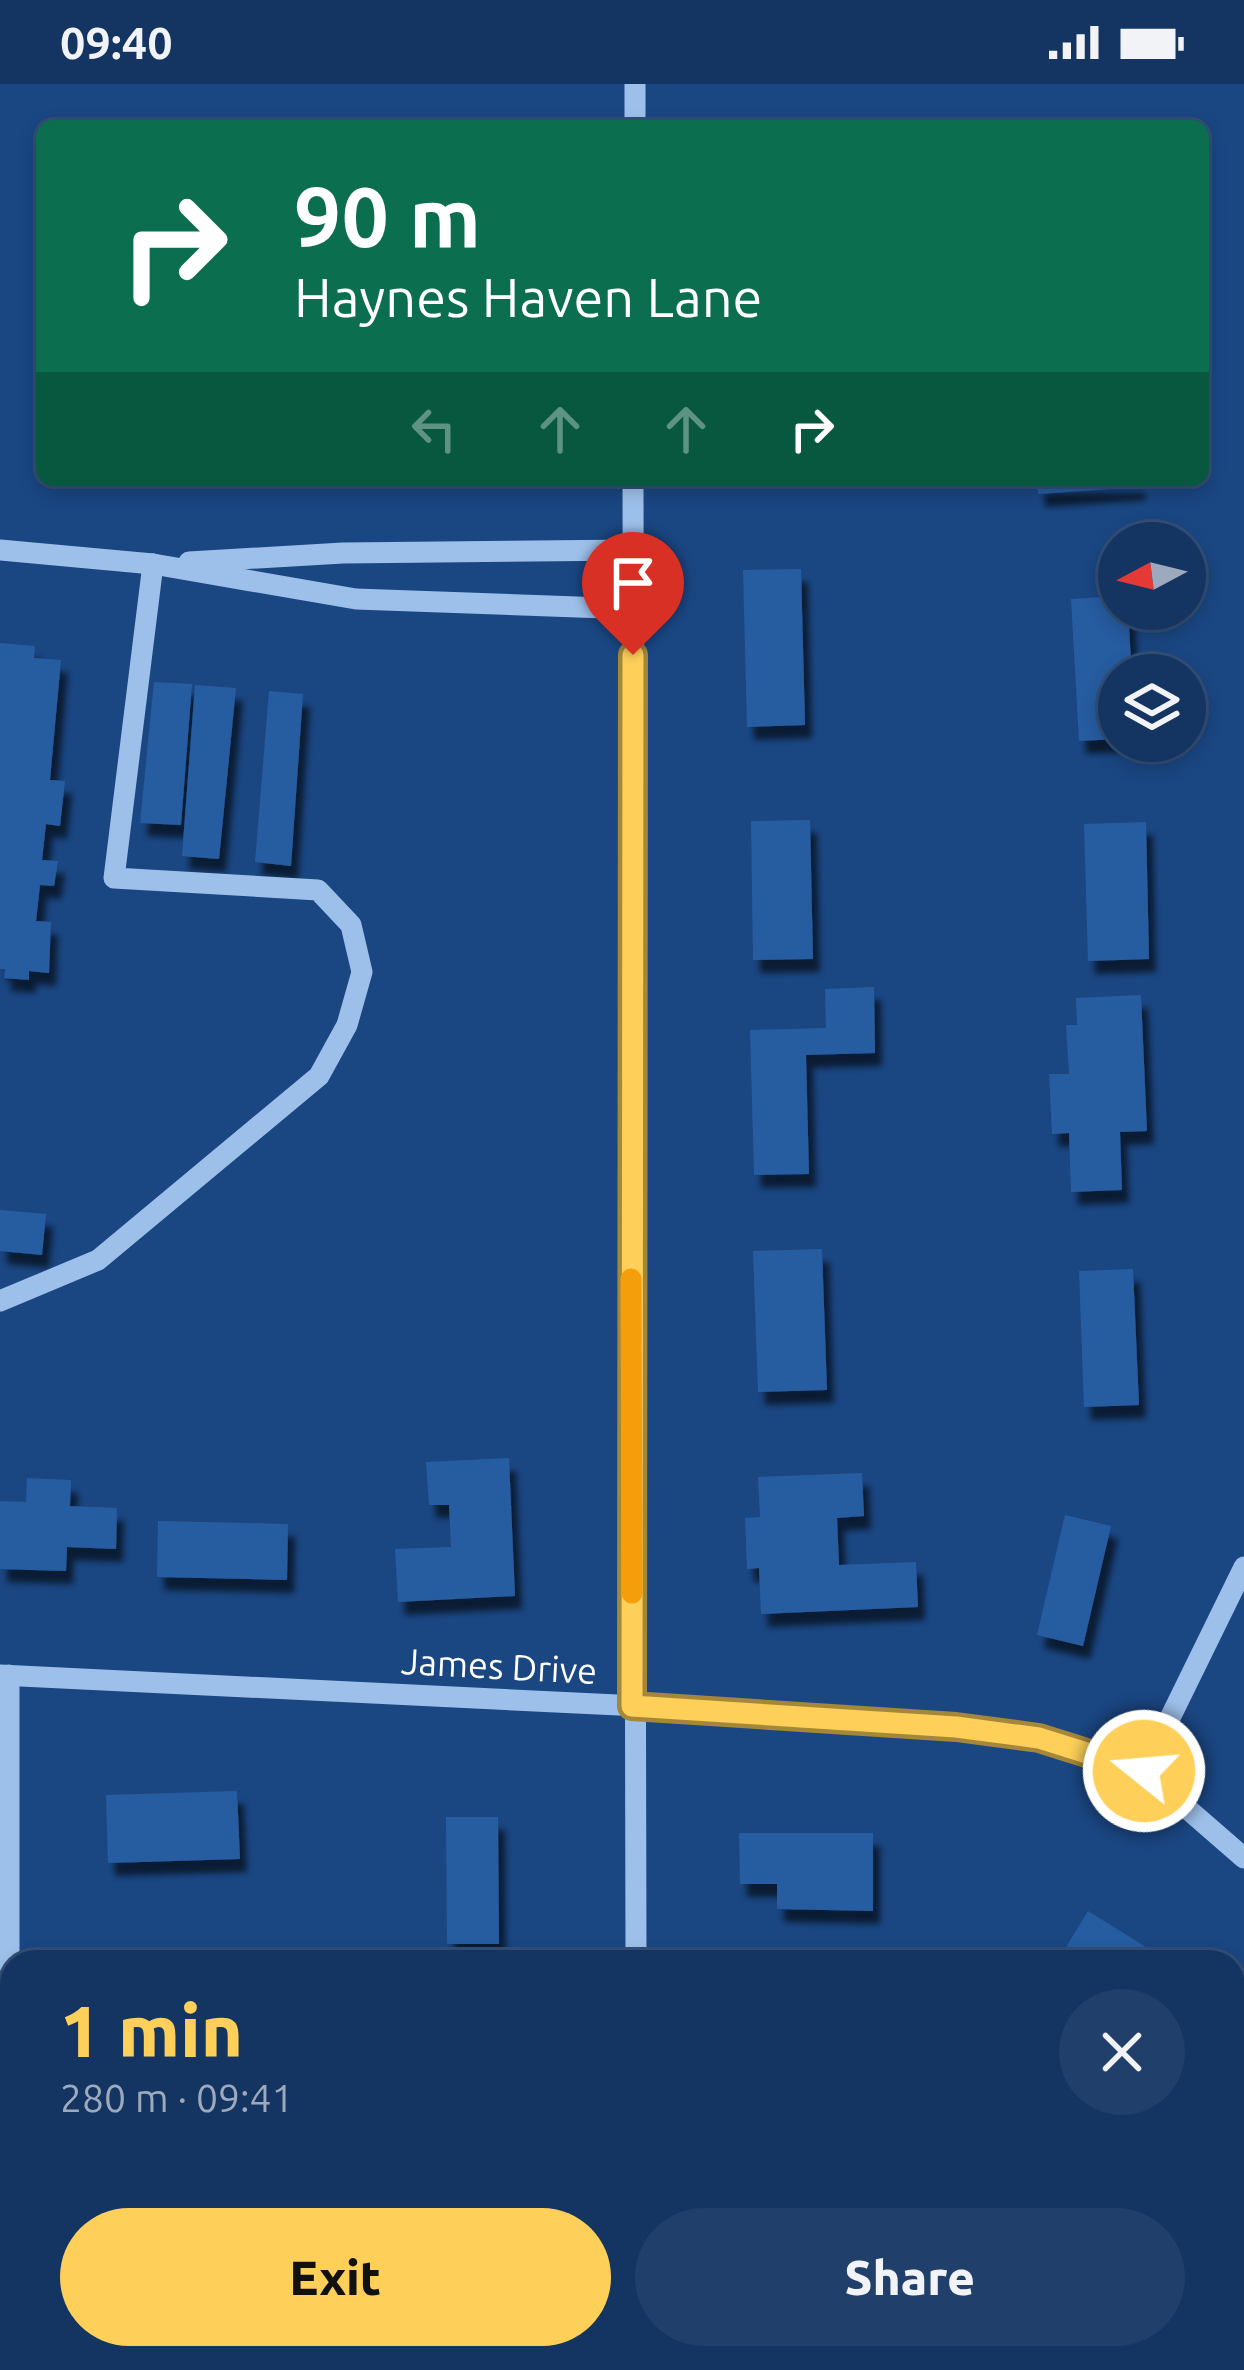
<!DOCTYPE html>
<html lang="en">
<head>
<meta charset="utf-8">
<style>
	:root { --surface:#143462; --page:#213f6b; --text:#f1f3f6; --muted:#9daabe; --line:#334f77; --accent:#fed059 }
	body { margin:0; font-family:Ubuntu,sans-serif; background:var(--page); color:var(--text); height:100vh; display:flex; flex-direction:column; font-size:45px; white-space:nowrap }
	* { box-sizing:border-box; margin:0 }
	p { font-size:39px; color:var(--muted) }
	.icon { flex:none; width:66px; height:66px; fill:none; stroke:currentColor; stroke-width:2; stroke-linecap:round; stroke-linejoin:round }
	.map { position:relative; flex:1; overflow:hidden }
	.drawer { position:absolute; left:0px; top:1866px; width:1245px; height:420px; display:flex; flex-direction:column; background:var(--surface); border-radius:36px 36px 0 0; box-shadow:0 6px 18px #0003,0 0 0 3px var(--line) }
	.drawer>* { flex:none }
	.hud { position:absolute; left:36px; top:36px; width:1173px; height:366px; border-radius:18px; box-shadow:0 6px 18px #0003,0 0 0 3px var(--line); background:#0b6e4f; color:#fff; overflow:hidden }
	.needle { width:78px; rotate:263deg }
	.fabs { position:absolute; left:1098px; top:438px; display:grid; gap:24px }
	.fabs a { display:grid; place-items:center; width:108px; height:108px; border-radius:50%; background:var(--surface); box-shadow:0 6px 18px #0003,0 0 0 3px var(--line); font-size:60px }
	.pin { position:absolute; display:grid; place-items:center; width:102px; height:102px; color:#fff; margin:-123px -51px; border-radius:50% 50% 50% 0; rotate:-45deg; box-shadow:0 0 12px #0007 }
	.pin .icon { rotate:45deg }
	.me { position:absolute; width:132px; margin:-66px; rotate:287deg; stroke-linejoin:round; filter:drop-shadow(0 0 9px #0008) }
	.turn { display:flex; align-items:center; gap:42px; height:252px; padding:0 60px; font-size:54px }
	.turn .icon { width:156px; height:156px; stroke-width:2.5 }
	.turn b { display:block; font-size:84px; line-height:102px }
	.lanes { display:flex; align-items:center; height:114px; padding:0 60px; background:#0003; justify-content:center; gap:60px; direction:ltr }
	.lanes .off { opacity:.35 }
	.round { display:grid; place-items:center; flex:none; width:126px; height:126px; border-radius:63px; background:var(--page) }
	.headline { display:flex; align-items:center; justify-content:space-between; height:204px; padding:0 60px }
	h1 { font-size:72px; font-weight:800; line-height:90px; color:var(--accent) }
	.action { display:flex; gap:24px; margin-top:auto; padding:24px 60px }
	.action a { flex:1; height:138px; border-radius:72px; background:var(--accent); color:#111; font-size:48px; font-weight:800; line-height:138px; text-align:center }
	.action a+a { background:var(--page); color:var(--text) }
	.status { display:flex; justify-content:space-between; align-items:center; height:84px; padding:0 60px; background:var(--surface); direction:ltr }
	.status svg { height:33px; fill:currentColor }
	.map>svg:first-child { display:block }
	.building { fill:#285ca0; filter:url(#shadow) }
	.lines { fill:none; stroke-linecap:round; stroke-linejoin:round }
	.minor { stroke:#9dc0eb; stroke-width:21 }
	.route-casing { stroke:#a5873a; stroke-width:30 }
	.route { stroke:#fed059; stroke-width:21 }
	.slow { stroke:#f59e0b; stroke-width:21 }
	.labels { text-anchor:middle; stroke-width:12; stroke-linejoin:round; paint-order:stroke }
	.street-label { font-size:36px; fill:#fff; stroke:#1a4682 }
</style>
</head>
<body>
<div class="status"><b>09:40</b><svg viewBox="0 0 49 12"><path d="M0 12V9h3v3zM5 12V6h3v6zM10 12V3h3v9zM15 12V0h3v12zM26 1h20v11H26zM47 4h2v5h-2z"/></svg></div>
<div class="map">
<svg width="1244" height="2286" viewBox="0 0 1244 2286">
	<defs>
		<filter id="shadow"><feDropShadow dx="7" dy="13" stdDeviation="3" flood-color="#0009"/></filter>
	</defs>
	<rect width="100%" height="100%" fill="#1a4682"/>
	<g class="building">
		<path d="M 1037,396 L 1138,396 L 1139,403 L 1038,410 Z"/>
		<path d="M 801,485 L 805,641 L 747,643 L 743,486 Z"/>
		<path d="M 1119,512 L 1119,525 L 1128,525 L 1131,576 L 1141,575 L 1142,591 L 1119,591 L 1119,655 L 1079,657 L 1071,515 Z"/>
		<path d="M 0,559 L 35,562 L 34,574 L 61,576 L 50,696 L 65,697 L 60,742 L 46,740 L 42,776 L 58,777 L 54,802 L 40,801 L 36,837 L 51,838 L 49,889 L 29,887 L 29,896 L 4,894 L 5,885 L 0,885 Z"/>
		<path d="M 154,598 L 192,600 L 181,741 L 140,739 Z"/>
		<path d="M 195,601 L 236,604 L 219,775 L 182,772 Z"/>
		<path d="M 269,607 L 303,610 L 291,782 L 255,778 Z"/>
		<path d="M 810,736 L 813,875 L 753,876 L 751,737 Z"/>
		<path d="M 1146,738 L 1149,875 L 1088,877 L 1084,740 Z"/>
		<path d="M 874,903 L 875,969 L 806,971 L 809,1090 L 754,1091 L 750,946 L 826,944 L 825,905 Z"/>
		<path d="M 1141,911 L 1147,1047 L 1120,1048 L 1122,1106 L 1071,1108 L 1069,1049 L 1052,1050 L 1049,990 L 1069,990 L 1066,941 L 1077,941 L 1076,914 Z"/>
		<path d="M 0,1126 L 46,1130 L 42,1171 L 0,1167 Z"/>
		<path d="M 822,1165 L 827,1306 L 758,1308 L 753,1167 Z"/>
		<path d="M 1133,1185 L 1139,1321 L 1084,1323 L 1079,1187 Z"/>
		<path d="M 509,1374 L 515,1512 L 398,1518 L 395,1465 L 451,1463 L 449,1421 L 429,1421 L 426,1378 Z"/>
		<path d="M 862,1389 L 864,1432 L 837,1434 L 839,1481 L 916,1478 L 918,1523 L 761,1530 L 759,1484 L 747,1485 L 745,1434 L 760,1433 L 758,1393 Z"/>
		<path d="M 27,1394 L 71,1396 L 70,1422 L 117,1424 L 116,1465 L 67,1463 L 66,1487 L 0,1485 L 0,1417 L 26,1418 Z"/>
		<path d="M 1065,1431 L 1111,1442 L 1083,1562 L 1037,1551 Z"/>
		<path d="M 158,1437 L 288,1440 L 287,1496 L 157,1493 Z"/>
		<path d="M 237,1707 L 240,1775 L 108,1779 L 106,1711 Z"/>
		<path d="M 446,1733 L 498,1733 L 499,1860 L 447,1860 Z"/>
		<path d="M 739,1749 L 873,1749 L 873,1827 L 777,1825 L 777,1800 L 740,1800 Z"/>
		<path d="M 1088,1827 L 1170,1878 L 1057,1878 Z"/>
		<path d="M 1244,1969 L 1244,2068 L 1233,2056 L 1233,2037 L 1239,2032 L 1233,2025 L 1233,1979 Z"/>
		<path d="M 138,2274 L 197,2274 L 198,2286 L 139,2286 Z"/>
		<path d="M 436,2274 L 479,2274 L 479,2286 L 437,2286 Z"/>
	</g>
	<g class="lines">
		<g class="minor">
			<path d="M 635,42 L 635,0"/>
			<path d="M 633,396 L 636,1878"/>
			<path d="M 0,466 L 153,480 L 356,515 L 633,525"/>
			<path d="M 189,478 L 343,469 L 633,466"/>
			<path d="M 0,1217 L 98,1176 L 319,992 L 347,941 L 362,888 L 351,841 L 318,806 L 114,794 L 153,480"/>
			<path d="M 0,1591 L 803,1630 L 1039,1654 L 1144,1687 L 1244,1774"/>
			<path d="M 1144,1687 L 1244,1483"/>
			<path d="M 641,2274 L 641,2286"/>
			<path d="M 9,2286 L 9,1591"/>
		</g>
	</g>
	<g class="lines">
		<g class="route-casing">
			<path id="route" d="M 633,571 L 632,1622 L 956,1643 L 1039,1654 L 1144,1687"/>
		</g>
		<use href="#route" class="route"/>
		<path class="slow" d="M 631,1195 L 632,1509"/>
	</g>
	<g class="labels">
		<g class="street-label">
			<text transform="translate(499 1582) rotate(3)" y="13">James Drive</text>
		</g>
	</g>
</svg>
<div class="fabs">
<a><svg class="needle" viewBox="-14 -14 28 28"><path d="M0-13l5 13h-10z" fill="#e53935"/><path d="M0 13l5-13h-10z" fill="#9daabe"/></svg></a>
<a><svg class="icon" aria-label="layers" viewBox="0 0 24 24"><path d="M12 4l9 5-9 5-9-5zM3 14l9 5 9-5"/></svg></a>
</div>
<div class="pin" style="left:633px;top:571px;background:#d93025"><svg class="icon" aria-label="arrive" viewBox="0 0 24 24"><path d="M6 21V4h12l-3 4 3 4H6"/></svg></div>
<svg class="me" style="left:1144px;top:1687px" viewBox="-20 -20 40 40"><circle r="17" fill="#fed059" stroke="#fff" stroke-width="3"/><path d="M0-11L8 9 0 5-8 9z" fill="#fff"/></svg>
<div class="hud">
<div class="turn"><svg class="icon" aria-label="right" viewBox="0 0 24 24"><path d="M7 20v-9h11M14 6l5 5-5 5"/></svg><div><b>90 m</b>Haynes Haven Lane</div></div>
<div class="lanes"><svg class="icon off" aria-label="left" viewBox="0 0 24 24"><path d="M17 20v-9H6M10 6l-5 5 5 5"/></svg><svg class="icon off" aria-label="ahead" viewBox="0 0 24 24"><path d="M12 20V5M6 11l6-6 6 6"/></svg><svg class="icon off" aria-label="ahead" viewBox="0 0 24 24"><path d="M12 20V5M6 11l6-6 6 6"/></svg><svg class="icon" aria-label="right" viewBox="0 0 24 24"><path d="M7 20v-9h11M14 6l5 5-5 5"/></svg></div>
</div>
<section class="drawer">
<div class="headline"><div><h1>1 min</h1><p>280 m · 09:41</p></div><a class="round"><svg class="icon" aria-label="close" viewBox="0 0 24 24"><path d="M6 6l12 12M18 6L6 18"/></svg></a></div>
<div class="action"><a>Exit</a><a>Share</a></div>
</section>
</div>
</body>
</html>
